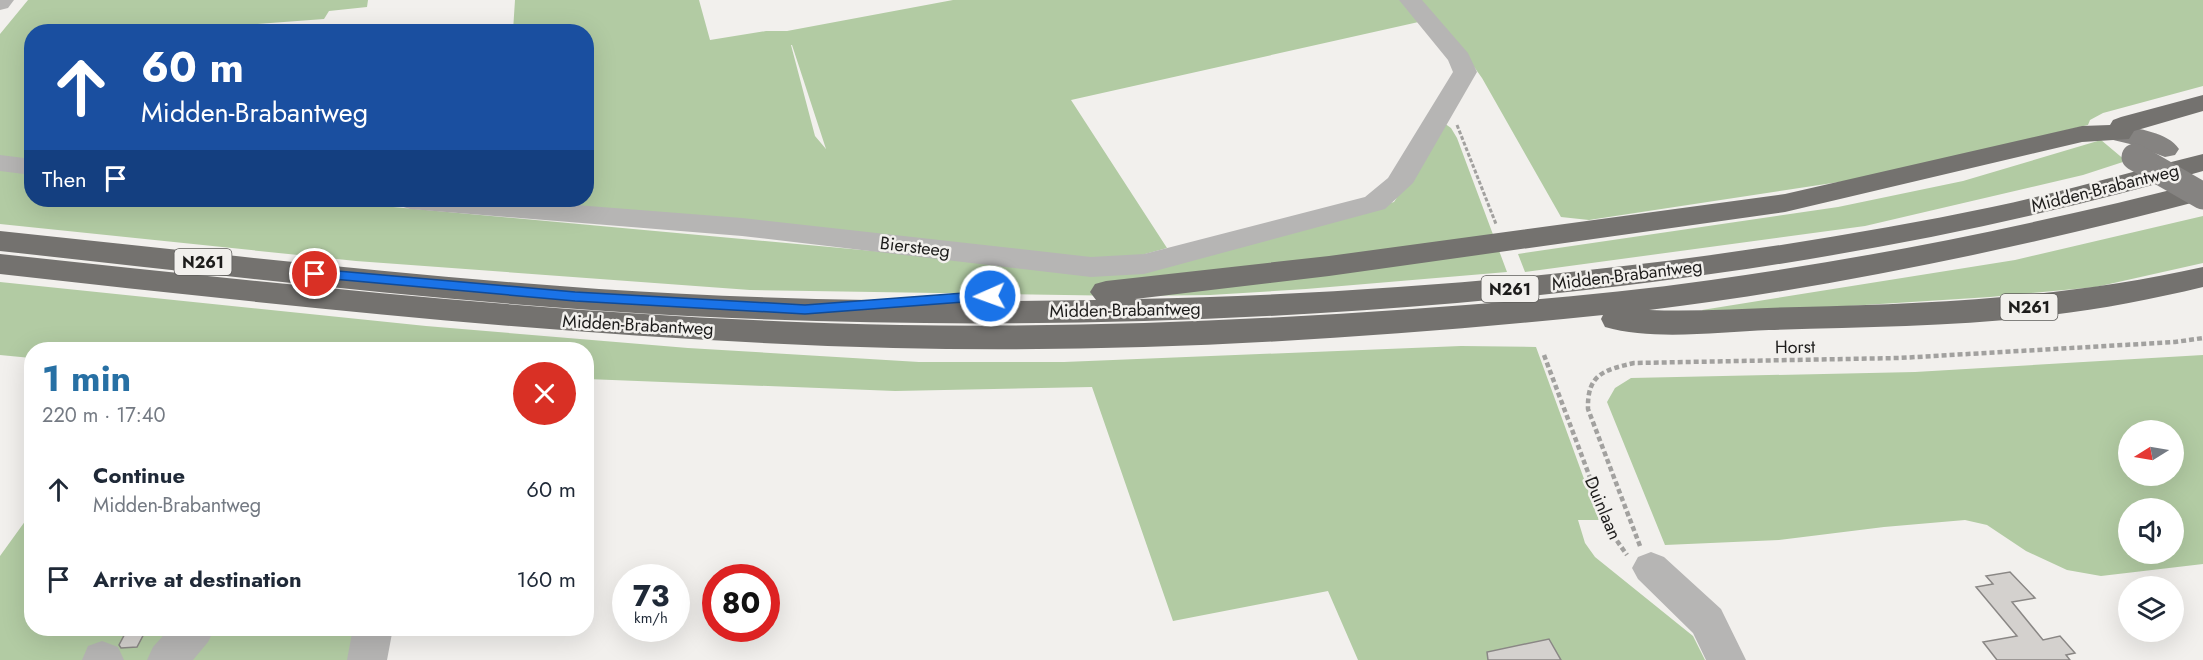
<!DOCTYPE html>
<html lang="en">
<head>
<meta charset="utf-8">
<style>
	:root { --surface:#fff; --page:#f6f6f7; --text:#1f2937; --muted:#747a83; --accent:#2770a4 }
	body { margin:0; font-family:Jost,sans-serif; background:var(--page); color:var(--text); height:100vh; display:flex; flex-direction:column; font-size:22px; white-space:nowrap }
	* { box-sizing:border-box; margin:0 }
	p { font-size:20px; color:var(--muted) }
	.icon { flex:none; width:33px; height:33px; fill:none; stroke:currentColor; stroke-width:2; stroke-linecap:round; stroke-linejoin:round }
	.map { position:relative; flex:1; overflow:hidden }
	.drawer { position:absolute; left:24px; top:342px; width:570px; height:294px; display:flex; flex-direction:column; background:var(--surface); border-radius:24px; box-shadow:0 6px 24px #0002 }
	.drawer>* { flex:none }
	.hud { position:absolute; left:24px; top:24px; width:570px; height:183px; border-radius:24px; box-shadow:0 6px 24px #0002; background:#1a4fa0; color:#fff; overflow:hidden }
	.needle { width:39px; rotate:259deg }
	.tools { position:absolute; left:2118px; top:420px; display:grid; gap:12px }
	.tools a { display:grid; place-items:center; width:66px; height:66px; border-radius:50%; background:var(--surface); box-shadow:0 6px 24px #0002; font-size:30px }
	.speed { position:absolute; left:612px; top:564px; display:flex; gap:12px; font-size:30px; font-weight:700; text-align:center }
	.speed>* { display:grid; place-content:center; width:78px; height:78px; border-radius:50%; background:var(--surface); box-shadow:0 6px 24px #0002; line-height:1 }
	.speed small { font-size:15px; font-weight:400 }
	.speed .limit { border:9px solid #d22; background:#fff; color:#111 }
	.pin { position:absolute; display:grid; place-items:center; width:51px; height:51px; color:#fff; margin:-26px; border:3px solid #fff; border-radius:50%; box-shadow:0 2px 6px #0007 }
	.me { position:absolute; width:66px; margin:-33px; rotate:268deg; stroke-linejoin:round; filter:drop-shadow(0 0 4px #0008) }
	.turn { display:flex; align-items:center; gap:21px; height:126px; padding:0 18px; font-size:27px }
	.turn .icon { width:78px; height:78px; stroke-width:2.5 }
	.turn b { display:block; font-size:42px; line-height:51px }
	.then { display:flex; align-items:center; height:57px; padding:0 18px; background:#0003; gap:12px; font-size:22px }
	.round { display:grid; place-items:center; flex:none; width:63px; height:63px; border-radius:32px; background:var(--page) }
	.summary { display:flex; align-items:center; justify-content:space-between; height:102px; padding:0 18px }
	h1 { font-size:36px; font-weight:700; line-height:45px; color:var(--accent) }
	ul { padding:0; list-style:none }
	li { display:flex; align-items:center; gap:18px; height:90px; padding:0 18px }
	li div { flex:1 }
	li b { display:block; font-size:22px }
	li em { font-style:normal }
	.map>svg:first-child { display:block }
	.green { fill:#b2cba3; fill-rule:evenodd }
	.building { fill:#d4d1ce; stroke:#8a8785; stroke-width:1.5 }
	.lines { fill:none; stroke-linecap:round; stroke-linejoin:round }
	.path-far1 { stroke:#a2a19f; stroke-width:3; stroke-dasharray:4 2; stroke-linecap:butt }
	.path { stroke:#a2a19f; stroke-width:4.5; stroke-dasharray:5 3; stroke-linecap:butt }
	.minor { fill:#b6b5b4; fill-rule:evenodd }
	.major { fill:#858381; fill-rule:evenodd }
	.highway { fill:#74726f; fill-rule:evenodd }
	.major-bridge { stroke:#858381; stroke-width:27 }
	.route { fill:#1a73e8; stroke:#114b97; stroke-width:1.5 }
	.labels { text-anchor:middle; stroke-width:5; stroke-linejoin:round; paint-order:stroke }
	.shield { fill:#f2f0ed; stroke:#5d5c5a; stroke-width:1.5 }
	.shield-label { font-size:16px; font-weight:bold; fill:#1d1c1b }
	.street-label { font-size:18px; fill:#1d1c1b; stroke:#f2f0ed }
</style>
</head>
<body>
<div class="map">
<svg width="2203" height="660" viewBox="0 0 2203 660">
	<rect width="100%" height="100%" fill="#f2f0ed"/>
	<g class="green">
		<path d="M 28,0 L 368,0 L 367,7 L 329,11 L 324,19 L 192,29 L 190,31 L 32,32 L 31,161 L 0,158 L 0,34 Z"/>
		<path d="M 515,0 L 699,0 L 710,40 L 766,31 L 787,31 L 953,0 L 1406,0 L 1423,21 L 1071,100 L 1167,248 L 1116,262 L 503,201 L 586,200 L 586,32 L 513,31 ZM 791,45 L 792,45 L 826,149 L 815,136 Z"/>
		<path d="M 1420,0 L 2203,0 L 2203,86 L 2103,113 L 2090,120 L 2088,125 L 1872,177 L 1589,220 L 1561,217 L 1482,78 L 1452,36 Z"/>
		<path d="M 1444,123 L 1451,128 L 1457,138 L 1507,272 L 1306,289 L 1210,295 L 1130,296 L 750,290 L 356,261 L 0,224 L 0,170 L 31,174 L 32,200 L 317,200 L 971,260 L 1184,262 L 1394,202 Z"/>
		<path d="M 2101,140 L 2126,161 L 2083,175 L 1865,226 L 1525,272 L 1518,254 L 1838,207 L 1963,181 Z"/>
		<path d="M 2203,216 L 2203,263 L 2096,287 L 1990,297 L 1706,315 L 1702,310 L 2015,260 Z"/>
		<path d="M 0,282 L 426,326 L 688,348 L 919,362 L 1064,362 L 1461,346 L 1536,347 L 1599,520 L 1578,520 L 1585,543 L 1595,557 L 1693,636 L 1705,660 L 1358,660 L 1328,591 L 1173,621 L 1092,387 L 895,391 L 587,379 L 586,350 L 32,350 L 31,358 L 0,355 Z"/>
		<path d="M 2203,355 L 2203,564 L 2101,576 L 2067,570 L 2026,551 L 1987,525 L 1965,520 L 1884,527 L 1779,540 L 1665,545 L 1607,402 L 1615,388 L 1631,378 L 1915,372 ZM 2128,430 L 2174,430 L 2174,476 L 2128,476 ZM 2128,508 L 2174,508 L 2174,554 L 2128,554 Z"/>
		<path d="M 31,513 L 32,628 L 391,629 L 383,660 L 0,660 L 0,556 Z"/>
	</g>
	<g class="building">
		<path d="M 2010,572 L 2035,598 L 2012,602 L 2043,640 L 2060,636 L 2075,653 L 2066,655 L 2070,660 L 1997,660 L 1983,642 L 2017,636 L 1976,587 L 1993,584 L 1986,576 Z"/>
		<path d="M 128,628 L 147,628 L 137,647 L 121,648 L 119,645 Z"/>
		<path d="M 1549,639 L 1561,660 L 1488,660 L 1487,652 Z"/>
	</g>
	<g class="lines">
		<path class="path-far1" d="M 1457,125 L 1496,224"/>
		<g class="path">
			<path d="M 1544,355 L 1610,531 L 1627,555"/>
			<path d="M 1640,546 L 1588,409 C 1587,374 1604,370 1634,363 L 1899,358 L 2175,342 L 2203,338"/>
		</g>
		<g class="minor">
			<path d="M 0,0 L 14,0 L 8,8 L 0,10 Z"/>
			<path d="M 1399,0 L 1422,0 L 1468,53 L 1477,72 L 1413,183 L 1385,209 L 1144,274 L 1091,277 L 742,236 L 410,209 L 400,206 L 396,200 L 512,200 L 742,218 L 1091,257 L 1144,254 L 1365,197 L 1388,178 L 1453,72 L 1448,60 Z"/>
			<path d="M 0,155 L 32,159 L 32,175 L 0,171 Z"/>
			<path d="M 1651,552 L 1664,557 L 1721,609 L 1746,660 L 1706,660 L 1693,633 L 1638,579 L 1632,568 L 1638,557 Z"/>
			<path d="M 170,628 L 213,628 L 214,630 L 208,642 L 193,660 L 147,660 L 153,647 Z"/>
			<path d="M 353,628 L 393,628 L 387,660 L 347,660 Z"/>
			<path d="M 102,641 L 118,647 L 124,660 L 82,660 L 88,646 Z"/>
		</g>
		<path class="major" d="M 2119,125 C 2138,129 2168,132 2179,149 L 2175,155 L 2165,157 L 2130,144 L 2109,139 L 2105,133 L 2109,127 Z"/>
		<g class="highway">
			<path d="M 2203,95 L 2203,111 L 2141,129 L 2134,131 L 2129,139 L 2082,142 L 1785,212 L 1329,276 L 1135,299 C 1419,293 1714,265 1992,207 C 2063,192 2133,171 2203,154 L 2203,171 C 1959,241 1710,281 1457,303 C 1202,325 945,329 688,316 C 458,304 229,276 0,251 L 0,231 C 200,252 399,275 599,289 C 765,300 931,303 1096,300 L 1090,292 L 1095,284 L 1106,281 L 1329,256 L 1785,194 L 2082,126 L 2110,125 L 2113,120 L 2121,117 Z"/>
			<path d="M 2203,182 L 2203,200 C 2021,248 1836,287 1649,310 C 1700,312 1750,308 1800,307 C 1936,304 2070,297 2203,267 L 2203,287 C 2153,299 2102,309 2051,315 C 1957,327 1863,327 1769,330 C 1718,332 1654,341 1605,327 L 1601,319 L 1603,315 C 1368,339 1130,354 893,348 C 594,340 297,307 0,274 L 0,254 C 299,286 599,319 900,325 C 1071,328 1241,321 1412,309 C 1512,302 1612,294 1711,280 C 1877,257 2041,223 2203,182 Z"/>
		</g>
		<path class="major-bridge" d="M 2135,157 L 2203,196"/>
	</g>
	<path class="route" d="M 315,269 L 575,292 L 805,305 L 990,291 L 996,296 L 990,300 L 805,314 L 575,301 L 311,277 L 309,274 L 311,271 Z"/>
	<g class="labels">
		<g class="shield">
			<rect x="174.5" y="249" width="57" height="26" rx="4.5"/>
			<rect x="1481.5" y="276" width="57" height="26" rx="4.5"/>
			<rect x="2000.5" y="294" width="57" height="26" rx="4.5"/>
		</g>
		<g class="shield-label">
			<text x="203" y="268">N261</text>
			<text x="1510" y="295">N261</text>
			<text x="2029" y="313">N261</text>
		</g>
		<g class="street-label">
			<text transform="translate(2105 188) rotate(-14)" y="6">Midden-Brabantweg</text>
			<text transform="translate(915 247) rotate(7)" y="6">Biersteeg</text>
			<text transform="translate(1627 275) rotate(-7)" y="6">Midden-Brabantweg</text>
			<text transform="translate(1125 310) rotate(-1)" y="6">Midden-Brabantweg</text>
			<text transform="translate(638 325) rotate(3)" y="6">Midden-Brabantweg</text>
			<text transform="translate(1795 347) rotate(-1)" y="6">Horst</text>
			<text transform="translate(1603 508) rotate(67)" y="6">Duinlaan</text>
		</g>
	</g>
</svg>
<div class="tools">
<a><svg class="needle" viewBox="-14 -14 28 28"><path d="M0-13l5 13h-10z" fill="#e53935"/><path d="M0 13l5-13h-10z" fill="#747a83"/></svg></a>
<a><svg class="icon" aria-label="sound" viewBox="0 0 24 24"><path d="M4 9h4l5-4v14l-5-4H4zM17 9q2 3 0 6"/></svg></a>
<a><svg class="icon" aria-label="layers" viewBox="0 0 24 24"><path d="M12 4l9 5-9 5-9-5zM3 14l9 5 9-5"/></svg></a>
</div>
<div class="speed"><div>73<small>km/h</small></div><div class="limit">80</div></div>
<div class="pin" style="left:315px;top:274px;background:#d93025"><svg class="icon" aria-label="arrive" viewBox="0 0 24 24"><path d="M6 21V4h12l-3 4 3 4H6"/></svg></div>
<svg class="me" style="left:990px;top:296px" viewBox="-20 -20 40 40"><circle r="17" fill="#1a73e8" stroke="#fff" stroke-width="3"/><path d="M0-11L8 9 0 5-8 9z" fill="#fff"/></svg>
<div class="hud">
<div class="turn"><svg class="icon" aria-label="ahead" viewBox="0 0 24 24"><path d="M12 20V5M6 11l6-6 6 6"/></svg><div><b>60 m</b>Midden-Brabantweg</div></div>
<div class="then">Then<svg class="icon" aria-label="arrive" viewBox="0 0 24 24"><path d="M6 21V4h12l-3 4 3 4H6"/></svg></div>
</div>
<section class="drawer">
<div class="summary"><div><h1>1 min</h1><p>220 m · 17:40</p></div><a class="round" style="background:#d93025;color:#fff"><svg class="icon" aria-label="close" viewBox="0 0 24 24"><path d="M6 6l12 12M18 6L6 18"/></svg></a></div>
<ul>
<li><svg class="icon" aria-label="ahead" viewBox="0 0 24 24"><path d="M12 20V5M6 11l6-6 6 6"/></svg><div><b>Continue</b><p>Midden-Brabantweg</p></div><em>60 m</em></li>
<li><svg class="icon" aria-label="arrive" viewBox="0 0 24 24"><path d="M6 21V4h12l-3 4 3 4H6"/></svg><div><b>Arrive at destination</b></div><em>160 m</em></li>
</ul>
</section>
</div>
</body>
</html>
